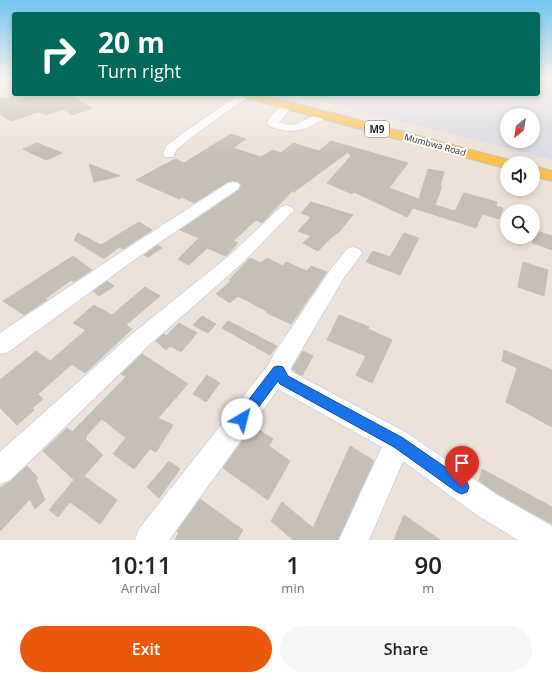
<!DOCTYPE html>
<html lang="en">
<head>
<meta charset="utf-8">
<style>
	:root { --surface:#fff; --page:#f6f6f6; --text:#222; --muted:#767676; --accent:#ea580c }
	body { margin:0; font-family:"Open Sans",sans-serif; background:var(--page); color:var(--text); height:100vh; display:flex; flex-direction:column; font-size:15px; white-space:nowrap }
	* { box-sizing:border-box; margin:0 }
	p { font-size:13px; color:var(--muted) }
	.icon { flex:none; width:22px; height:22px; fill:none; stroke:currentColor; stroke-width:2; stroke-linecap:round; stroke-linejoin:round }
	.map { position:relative; height:540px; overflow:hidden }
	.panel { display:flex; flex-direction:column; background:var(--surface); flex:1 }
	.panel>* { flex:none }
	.banner { position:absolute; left:12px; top:12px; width:528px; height:84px; border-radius:4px; box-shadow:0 2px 6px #0003; background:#00695c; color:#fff; overflow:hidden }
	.needle { width:26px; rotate:210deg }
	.fabs { position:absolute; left:500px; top:108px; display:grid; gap:8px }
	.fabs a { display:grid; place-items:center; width:40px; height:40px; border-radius:50%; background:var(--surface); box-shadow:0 2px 6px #0003; font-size:20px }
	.pin { position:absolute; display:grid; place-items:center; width:34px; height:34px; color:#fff; margin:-41px -17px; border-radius:50% 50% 50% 0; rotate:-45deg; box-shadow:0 0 4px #0007 }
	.pin .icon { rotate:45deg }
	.me { position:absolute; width:44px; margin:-22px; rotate:37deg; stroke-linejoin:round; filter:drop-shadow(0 0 3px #0008) }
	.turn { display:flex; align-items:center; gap:14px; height:84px; padding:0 20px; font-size:18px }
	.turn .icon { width:52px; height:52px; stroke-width:2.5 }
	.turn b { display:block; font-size:28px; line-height:34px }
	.eta { display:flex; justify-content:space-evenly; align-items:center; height:68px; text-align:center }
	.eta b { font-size:24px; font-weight:600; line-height:28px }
	.primary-button { display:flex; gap:8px; margin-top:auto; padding:8px 20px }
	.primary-button a { flex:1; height:46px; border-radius:24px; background:var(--accent); color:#fff; font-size:16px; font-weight:600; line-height:46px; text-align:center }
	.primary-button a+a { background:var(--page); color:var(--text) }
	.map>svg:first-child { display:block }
	.industrial { fill:#dcdbe4; fill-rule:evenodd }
	.building { fill:#c4beb5; stroke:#c8beb3 }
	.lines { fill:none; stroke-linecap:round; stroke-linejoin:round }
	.minor-casing { stroke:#ced5e4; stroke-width:2 }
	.major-casing { stroke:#c3c3c3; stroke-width:2 }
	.minor { fill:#fff; fill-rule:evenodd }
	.major { fill:#fec14d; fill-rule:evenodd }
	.route { fill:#1a73e8; stroke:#114b97 }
	.labels { text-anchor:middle; stroke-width:4; stroke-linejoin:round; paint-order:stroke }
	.far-street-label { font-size:9px; fill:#292929; stroke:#fff }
	.shield { fill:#fff; stroke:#696969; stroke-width:1 }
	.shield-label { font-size:10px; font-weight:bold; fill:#292929 }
</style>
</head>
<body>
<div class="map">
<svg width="552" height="540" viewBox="0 0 552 540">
	<rect width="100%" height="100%" fill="#ede2d9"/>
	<path class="industrial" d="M 538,79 L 552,79 L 552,160 L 293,94 L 538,94 ZM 507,115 L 533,115 L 533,141 L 507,141 Z"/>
	<g class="building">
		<path d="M 37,94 L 67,94 L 92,108 L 72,115 L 63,109 L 46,115 L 38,112 L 11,121 L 0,114 L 0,99 L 13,97 L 13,102 Z"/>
		<path d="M 231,134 L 246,139 L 233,148 L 261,157 L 273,150 L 281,153 L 293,143 L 319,151 L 331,141 L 408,163 L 389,188 L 419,199 L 428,169 L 444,172 L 440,186 L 442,186 L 435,205 L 455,211 L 464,193 L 497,202 L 496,206 L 503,208 L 499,219 L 482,214 L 476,228 L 413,208 L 407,217 L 354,192 L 352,194 L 327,183 L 351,156 L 348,152 L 294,192 L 292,191 L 262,223 L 256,220 L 233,241 L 238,243 L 226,256 L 207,248 L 189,265 L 178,259 L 199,238 L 180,230 L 239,190 L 241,185 L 238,182 L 228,182 L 194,203 L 182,197 L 179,199 L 136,180 L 175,159 L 184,163 Z"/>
		<path d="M 37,143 L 62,153 L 46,160 L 23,149 Z"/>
		<path d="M 89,164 L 120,176 L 94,182 Z"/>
		<path d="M 311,202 L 353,215 L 339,232 L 333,236 L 318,251 L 303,243 L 311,236 L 298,231 L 311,217 L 301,213 Z"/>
		<path d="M 139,222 L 152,230 L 123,249 L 119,247 L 104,259 L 74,240 L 78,233 L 101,245 Z"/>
		<path d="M 533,230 L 552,236 L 552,250 L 533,243 Z"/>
		<path d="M 404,233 L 419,238 L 400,275 L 366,262 L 373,251 L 390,257 Z"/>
		<path d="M 158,245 L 162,248 L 148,257 L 144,255 Z"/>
		<path d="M 73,256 L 92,270 L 74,282 L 71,280 L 45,299 L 47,300 L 24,315 L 3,301 Z"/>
		<path d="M 250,258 L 261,263 L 267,258 L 283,266 L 286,262 L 307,271 L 311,266 L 327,272 L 291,324 L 267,313 L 268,312 L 238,296 L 230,303 L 216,294 L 231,281 L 229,280 Z"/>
		<path d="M 523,262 L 548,270 L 544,296 L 518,287 Z"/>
		<path d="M 107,281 L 114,286 L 99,296 L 93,291 Z"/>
		<path d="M 145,287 L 160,296 L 126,325 L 132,329 L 85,373 L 72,364 L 38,394 L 43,399 L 32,408 L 34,410 L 17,425 L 0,408 L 0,380 L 36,351 L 50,361 L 57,355 L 86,330 L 73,323 L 94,305 L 112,315 Z"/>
		<path d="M 339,315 L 369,327 L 368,329 L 392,340 L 372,383 L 356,375 L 366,356 L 327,340 Z"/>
		<path d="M 202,316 L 216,324 L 208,333 L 193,325 Z"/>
		<path d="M 228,321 L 277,346 L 270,355 L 222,328 Z"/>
		<path d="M 179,323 L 197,333 L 181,352 L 170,346 L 166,350 L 156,341 L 164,334 L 166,336 Z"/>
		<path d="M 504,350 L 552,370 L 552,427 L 506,402 L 517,368 L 502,361 Z"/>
		<path d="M 303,351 L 313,356 L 302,376 L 292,369 Z"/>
		<path d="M 142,354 L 188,384 L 158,418 L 173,425 L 156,452 L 150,449 L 134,469 L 113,454 L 126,438 L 102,419 L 86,436 L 87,437 L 85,439 L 103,455 L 84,476 L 117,500 L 100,524 L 70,502 L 58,517 L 49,510 L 74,480 L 43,451 L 67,428 L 72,432 L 126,377 L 121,374 Z"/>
		<path d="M 207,375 L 220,383 L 206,402 L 193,394 Z"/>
		<path d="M 253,426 L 273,439 L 269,446 L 290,461 L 268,500 L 223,468 Z"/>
		<path d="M 350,446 L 374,461 L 338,540 L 293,540 L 271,521 L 282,502 L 313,528 Z"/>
		<path d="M 169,461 L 180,469 L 159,498 L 147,487 Z"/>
		<path d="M 27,466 L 38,478 L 36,480 L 45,500 L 35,509 L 30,499 L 0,531 L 0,488 L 11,481 Z"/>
		<path d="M 482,469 L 552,507 L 552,524 L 498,494 L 479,481 Z"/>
		<path d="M 200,499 L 243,530 L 237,540 L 175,540 L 179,533 L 177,531 Z"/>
		<path d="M 404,515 L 440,540 L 394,540 Z"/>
	</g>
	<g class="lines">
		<g class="minor-casing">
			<g id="minor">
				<path d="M 240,94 L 252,94 L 194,135 L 176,150 L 173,157 L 165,157 L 163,154 L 166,146 L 186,131 Z"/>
				<path d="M 288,103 L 293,106 L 279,122 L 289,125 L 297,124 L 319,113 L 327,113 L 328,115 C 326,118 322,120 318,122 C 299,133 289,133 269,126 L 267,124 C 269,117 281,105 288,103 Z"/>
				<path d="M 233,182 L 238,183 L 240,186 L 238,189 L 138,257 L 8,352 L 0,354 L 0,333 L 126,249 L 228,183 Z"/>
				<path d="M 286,205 L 291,207 L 294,210 L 291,213 L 241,264 L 148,346 L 10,480 L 0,484 L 0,452 L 132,334 L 229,256 L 281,207 Z"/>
				<path d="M 353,247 L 359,249 L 362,253 L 343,279 L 290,369 L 292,372 L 407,433 L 497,495 L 552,526 L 552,540 L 518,540 L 477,515 L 403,461 L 369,540 L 339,540 L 382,447 L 278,389 L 169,540 L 135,540 L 139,529 L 269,364 L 274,354 L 331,269 L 347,249 Z"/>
			</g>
		</g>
		<g class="major-casing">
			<g id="major">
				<path d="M 240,94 L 260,94 L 513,161 L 514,163 L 507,163 L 507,169 L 501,167 L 242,97 Z"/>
				<path d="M 533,166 L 552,171 L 552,181 L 533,176 Z"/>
			</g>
		</g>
		<use href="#minor" class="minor"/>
		<use href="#major" class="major"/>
	</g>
	<linearGradient id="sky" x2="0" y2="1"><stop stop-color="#72c6ef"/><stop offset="0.51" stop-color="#f7f2ee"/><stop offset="1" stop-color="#f7f2ee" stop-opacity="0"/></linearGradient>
	<rect width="552" height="154" fill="url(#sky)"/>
	<path class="route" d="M 278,366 L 283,367 L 288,376 L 403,438 L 467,482 L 469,487 L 467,492 L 462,494 L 457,492 L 394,447 L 280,384 L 278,381 L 246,424 L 242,426 L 237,424 L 236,419 L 237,415 L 274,367 Z"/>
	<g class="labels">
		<g class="far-street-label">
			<text transform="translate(435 145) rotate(15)" y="3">Mumbwa Road</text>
		</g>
		<rect class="shield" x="365" y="121" width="24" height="16" rx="3"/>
		<g class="shield-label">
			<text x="377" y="133">M9</text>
		</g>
	</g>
</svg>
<div class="fabs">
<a><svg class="needle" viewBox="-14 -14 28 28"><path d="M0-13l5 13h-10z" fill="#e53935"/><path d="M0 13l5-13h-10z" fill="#767676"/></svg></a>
<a><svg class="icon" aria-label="sound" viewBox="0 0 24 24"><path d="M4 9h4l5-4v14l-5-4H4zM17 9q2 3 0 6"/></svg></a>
<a><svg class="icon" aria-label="search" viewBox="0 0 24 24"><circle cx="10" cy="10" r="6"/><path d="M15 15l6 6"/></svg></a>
</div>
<div class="pin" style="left:462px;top:487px;background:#d93025"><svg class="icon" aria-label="arrive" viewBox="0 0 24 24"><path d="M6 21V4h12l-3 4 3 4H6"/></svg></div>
<svg class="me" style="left:242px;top:419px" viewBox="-20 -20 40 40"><circle r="19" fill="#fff"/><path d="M0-13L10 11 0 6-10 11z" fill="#1a73e8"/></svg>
<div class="banner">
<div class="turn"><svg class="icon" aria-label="right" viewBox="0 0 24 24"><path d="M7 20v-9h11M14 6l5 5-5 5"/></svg><div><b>20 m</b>Turn right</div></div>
</div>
</div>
<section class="panel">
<div class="eta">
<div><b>10:11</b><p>Arrival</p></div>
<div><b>1</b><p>min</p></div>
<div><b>90</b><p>m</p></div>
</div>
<div class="primary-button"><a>Exit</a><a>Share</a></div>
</section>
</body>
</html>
